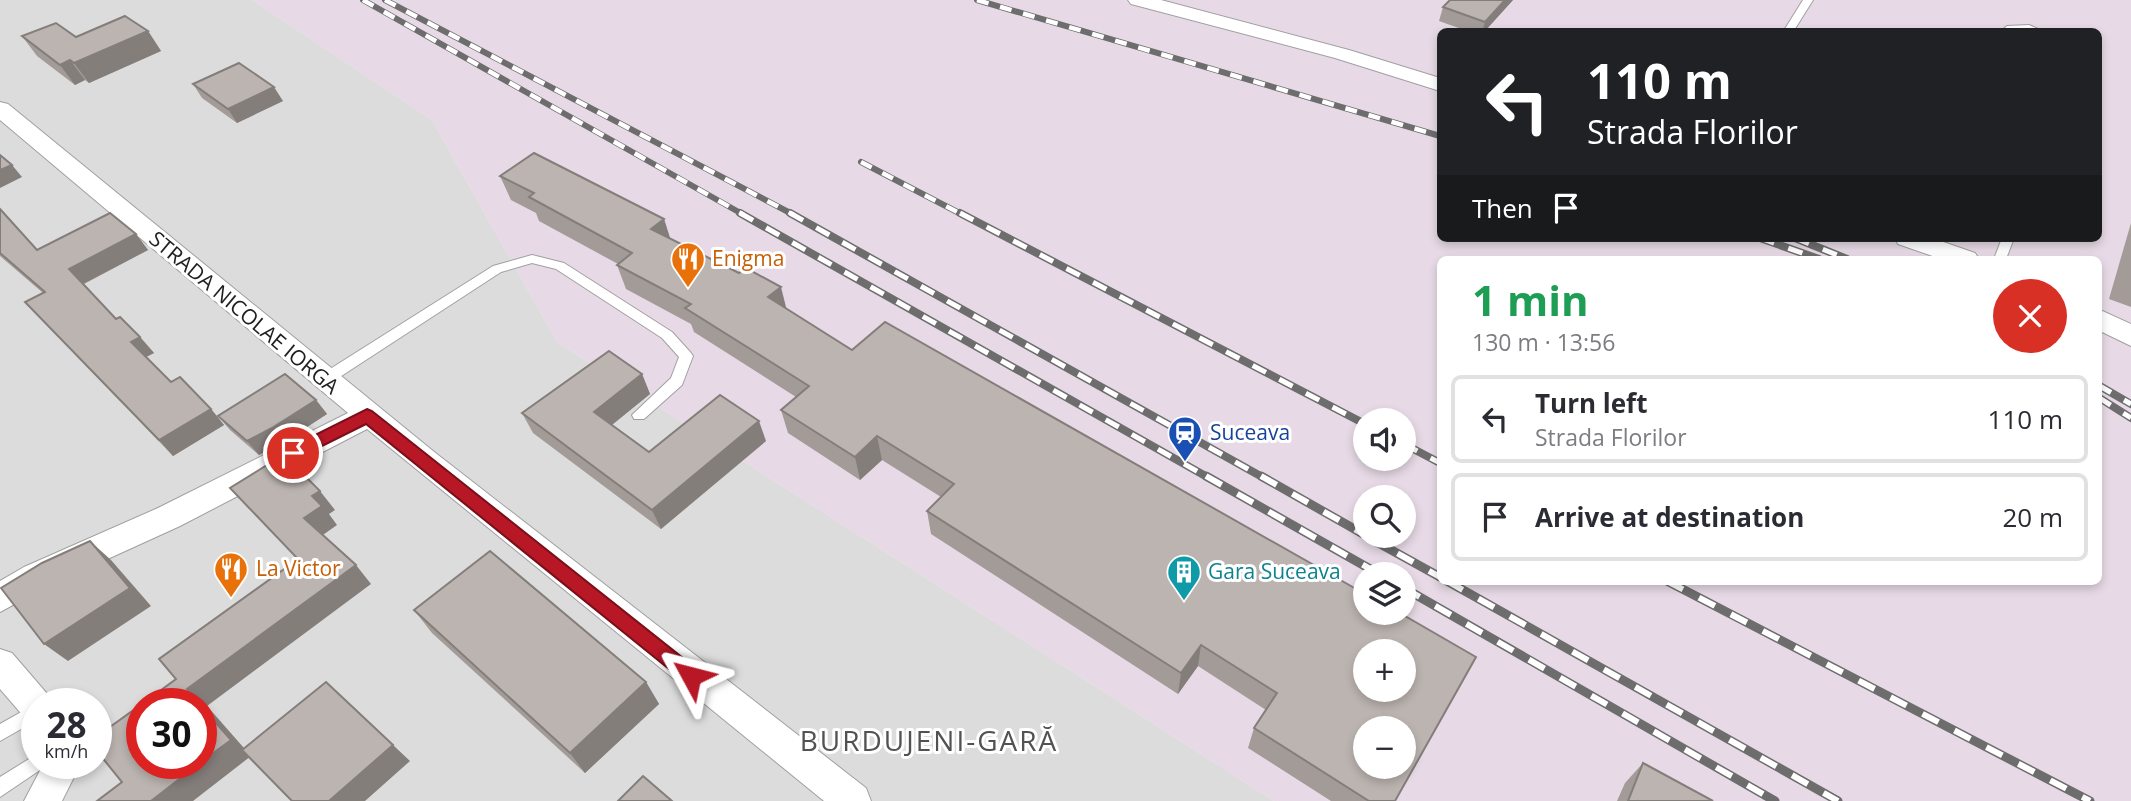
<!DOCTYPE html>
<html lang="en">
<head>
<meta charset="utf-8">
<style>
	:root { --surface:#fff; --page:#f2f2f3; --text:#2b2b33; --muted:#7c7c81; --line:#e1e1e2 }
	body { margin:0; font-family:"Open Sans",sans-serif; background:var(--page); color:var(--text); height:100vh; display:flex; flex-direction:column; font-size:26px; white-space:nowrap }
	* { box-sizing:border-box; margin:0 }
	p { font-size:23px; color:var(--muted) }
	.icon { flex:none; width:38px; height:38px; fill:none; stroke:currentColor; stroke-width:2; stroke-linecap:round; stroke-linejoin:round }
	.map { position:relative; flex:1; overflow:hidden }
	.details { position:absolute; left:1437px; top:256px; width:665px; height:329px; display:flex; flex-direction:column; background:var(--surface); border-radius:10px; box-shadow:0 4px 10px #0003 }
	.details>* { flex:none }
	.banner { position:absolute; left:1437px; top:28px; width:665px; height:214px; border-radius:10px; box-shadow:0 4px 10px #0003; background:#202124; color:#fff; overflow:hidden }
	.tools { position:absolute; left:1353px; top:408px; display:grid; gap:14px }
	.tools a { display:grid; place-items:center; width:63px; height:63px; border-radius:50%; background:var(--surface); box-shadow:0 4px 10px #0003; font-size:35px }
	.speed { position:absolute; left:21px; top:688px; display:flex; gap:14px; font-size:35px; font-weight:700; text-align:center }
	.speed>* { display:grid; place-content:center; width:91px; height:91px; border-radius:50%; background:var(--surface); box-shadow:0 4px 10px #0003; line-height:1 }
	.speed small { font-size:18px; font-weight:400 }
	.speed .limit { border:10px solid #d22; background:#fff; color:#111 }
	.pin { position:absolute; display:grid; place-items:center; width:60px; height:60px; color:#fff; margin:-30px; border:4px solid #fff; border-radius:50%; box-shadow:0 2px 7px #0007 }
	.me { position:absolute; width:77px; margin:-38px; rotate:308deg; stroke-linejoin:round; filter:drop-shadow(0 0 5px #0008) }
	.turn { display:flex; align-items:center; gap:24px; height:147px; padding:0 35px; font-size:32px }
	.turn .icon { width:91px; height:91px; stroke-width:2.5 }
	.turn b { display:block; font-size:49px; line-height:60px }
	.then { display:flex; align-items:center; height:66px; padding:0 35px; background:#0003; gap:14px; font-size:26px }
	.round { display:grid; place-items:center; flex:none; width:74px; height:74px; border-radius:37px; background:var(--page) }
	.headline { display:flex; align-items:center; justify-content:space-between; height:119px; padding:0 35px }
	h1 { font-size:42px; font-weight:700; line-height:52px; color:#1e9e55 }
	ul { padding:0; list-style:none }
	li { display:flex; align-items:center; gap:21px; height:88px; margin:0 14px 10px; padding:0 21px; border:4px solid var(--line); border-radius:10px }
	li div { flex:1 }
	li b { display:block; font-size:26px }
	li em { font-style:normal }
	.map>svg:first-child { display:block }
	.residential { fill:#dddcdd; fill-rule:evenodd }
	.industrial { fill:#e7dae6; fill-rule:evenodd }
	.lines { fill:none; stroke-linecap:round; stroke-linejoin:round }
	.service-casing { stroke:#a0a0a0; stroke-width:2 }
	.minor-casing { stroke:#a0a0a0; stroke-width:2 }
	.service { fill:#fff; fill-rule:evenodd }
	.minor { fill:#fff; fill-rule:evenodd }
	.rail-far2-casing { stroke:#6d6d6d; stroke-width:6 }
	.rail-far1-casing { stroke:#6d6d6d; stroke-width:8 }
	.rail-casing { stroke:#6d6d6d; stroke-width:9 }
	.rail-far2 { stroke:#fff; stroke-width:4.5; stroke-dasharray:12; stroke-linecap:butt }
	.rail-far1 { stroke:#fff; stroke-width:5; stroke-dasharray:15; stroke-linecap:butt }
	.rail { stroke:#fff; stroke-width:6; stroke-dasharray:18; stroke-linecap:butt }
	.wall { fill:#a29b97 }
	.shaded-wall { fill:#847e7b }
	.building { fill:#bcb4b0; stroke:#847e7b; stroke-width:2; fill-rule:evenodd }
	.route { fill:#b81726; stroke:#780f19; stroke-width:2 }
	.labels { text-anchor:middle; stroke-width:6; stroke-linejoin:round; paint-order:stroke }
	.food-label { font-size:21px; fill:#c56008; stroke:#fff; text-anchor:start }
	.street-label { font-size:21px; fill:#1f1f1f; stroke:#fff }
	.transit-label { font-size:21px; fill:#164399; stroke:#fff; text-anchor:start }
	.culture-label { font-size:21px; fill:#0d838f; stroke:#fff; text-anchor:start }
	.near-neighbourhood-label { font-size:28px; letter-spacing:2px; fill:#525252; stroke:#fff }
</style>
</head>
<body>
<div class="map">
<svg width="2131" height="801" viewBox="0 0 2131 801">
	<rect width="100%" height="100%" fill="#efebe7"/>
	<path class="residential" d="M 0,0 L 252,0 L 432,120 L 557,342 L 1274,801 L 0,801 ZM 37,704 L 96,704 L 96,763 L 37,763 ZM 142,704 L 201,704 L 201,763 L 142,763 Z"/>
	<path class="industrial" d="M 252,0 L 2131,0 L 2131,801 L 1274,801 L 557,342 L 432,120 ZM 1440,32 L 2098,32 L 2098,238 L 1440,238 ZM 1440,259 L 2098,259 L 2098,581 L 1440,581 ZM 1365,420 L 1404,420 L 1404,458 L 1365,458 ZM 1365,497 L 1404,497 L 1404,536 L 1365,536 ZM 1365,574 L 1404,574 L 1404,612 L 1365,612 ZM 1365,651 L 1404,651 L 1404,690 L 1365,690 ZM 1365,728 L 1404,728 L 1404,766 L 1365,766 Z"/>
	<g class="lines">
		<g class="service-casing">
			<g id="service">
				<path d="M 1803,0 L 1813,0 L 1793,32 L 1783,32 Z"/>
				<path d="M 2029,25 L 2045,32 L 2000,32 L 2007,26 Z"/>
				<path d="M 2002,238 L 2014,238 L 2006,259 L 1994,259 Z"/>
				<path d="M 532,255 L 564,263 L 672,332 L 691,353 L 693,356 L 682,385 L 644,419 L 634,419 L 632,415 L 671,378 L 679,357 L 662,338 L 556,269 L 532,263 L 501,272 L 329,384 L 319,384 L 317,380 L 319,376 L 493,266 Z"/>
				<path d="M 37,703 L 37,720 L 0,741 L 0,724 Z"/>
				<path d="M 37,754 L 37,763 L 45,763 L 43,768 L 0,797 L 0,777 Z"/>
			</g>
		</g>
		<g class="minor-casing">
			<g id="minor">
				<path d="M 1128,0 L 1161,0 L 1349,50 L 1440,78 L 1440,91 L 1335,58 L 1131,4 Z"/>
				<path d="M 0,102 L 8,104 L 433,451 L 866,788 L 871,801 L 824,801 L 367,429 L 180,526 L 46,587 L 0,612 L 0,581 L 24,567 L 158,508 L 348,413 L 0,120 Z"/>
				<path d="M 1895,238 L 1932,238 L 1975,253 L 1979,259 L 1941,259 L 1898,244 Z"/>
				<path d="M 2098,309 L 2131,324 L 2131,346 L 2098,330 Z"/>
				<path d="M 0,649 L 12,653 L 49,696 L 53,704 L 37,704 L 37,723 L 25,718 L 0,689 Z"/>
				<path d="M 44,763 L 81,763 L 62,801 L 24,801 Z"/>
			</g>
		</g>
		<use href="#service" class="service"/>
		<use href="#minor" class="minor"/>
		<g class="rail-far2-casing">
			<g id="rail-far2">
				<path d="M 363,0 L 744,215"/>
				<path d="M 385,0 L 794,215"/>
				<path d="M 977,0 L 1440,136"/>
				<path d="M 861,162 L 963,215"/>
			</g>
		</g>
		<g class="rail-far1-casing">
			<g id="rail-far1">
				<path d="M 740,213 L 1209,478"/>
				<path d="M 790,213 L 1264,478"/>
				<path d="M 960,213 L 1365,424"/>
				<path d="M 1760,238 L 1819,259"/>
				<path d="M 1795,238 L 1847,259"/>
				<path d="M 2098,385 L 2131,404"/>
				<path d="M 2098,397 L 2131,418"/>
				<path d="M 1404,444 L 1440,463"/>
			</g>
		</g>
		<g class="rail-casing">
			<g id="rail">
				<path d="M 1206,476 L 1379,574"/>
				<path d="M 1261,476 L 1365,535"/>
				<path d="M 1366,536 L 1440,577"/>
				<path d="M 1447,581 L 1838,801"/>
				<path d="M 1667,581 L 2090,801"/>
				<path d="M 1404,588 L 1775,801"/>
			</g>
		</g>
		<use href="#rail-far2" class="rail-far2"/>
		<use href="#rail-far1" class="rail-far1"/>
		<use href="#rail" class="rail"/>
	</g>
	<g class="wall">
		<path d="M 1450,0 L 1513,0 L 1484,32 L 1470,32 L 1439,21 L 1443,7 Z"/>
		<path d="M 148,31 L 161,51 L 89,83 L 85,80 L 75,85 L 37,56 L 22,36 L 76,37 Z"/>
		<path d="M 193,84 L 283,101 L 237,123 L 202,98 Z"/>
		<path d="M 500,176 L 664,219 L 670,239 L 787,309 L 852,350 L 885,322 L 1396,801 L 1331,801 L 1248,748 L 1254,728 L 1266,710 L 1198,666 L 1178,694 L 931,534 L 927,511 L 941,497 L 882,460 L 860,480 L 788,433 L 781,410 L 796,397 L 694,332 L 691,324 L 626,289 L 617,265 L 618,264 L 539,221 L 536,213 L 511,200 Z"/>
		<path d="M 0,209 L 37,250 L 136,234 L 148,250 L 84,284 L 116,319 L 140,337 L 154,353 L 146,357 L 171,382 L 211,409 L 224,425 L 173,456 L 25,302 L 43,293 L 0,256 Z"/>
		<path d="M 2131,223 L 2131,307 L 2109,299 Z"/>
		<path d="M 642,374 L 650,394 L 612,425 L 649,452 L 766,441 L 661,529 L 533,433 L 522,413 Z"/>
		<path d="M 316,400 L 327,414 L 284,442 L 259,455 L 230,430 L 218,416 Z"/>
		<path d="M 414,610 L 646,682 L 659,704 L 585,773 L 432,633 Z"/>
		<path d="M 1643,763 L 1713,801 L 1617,801 L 1625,783 Z"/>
	</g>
	<g class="shaded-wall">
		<path d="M 1505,0 L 1513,0 L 1484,32 L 1482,32 L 1485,22 Z"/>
		<path d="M 148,31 L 161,51 L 89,83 L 74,63 Z"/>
		<path d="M 70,60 L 85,80 L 75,85 L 60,65 Z"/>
		<path d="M 274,87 L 283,101 L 237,123 L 228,109 Z"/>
		<path d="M 12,165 L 22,177 L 0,188 L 0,170 Z"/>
		<path d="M 664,219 L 672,244 L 651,229 Z"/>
		<path d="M 136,234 L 148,250 L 83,284 L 69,269 Z"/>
		<path d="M 781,287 L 787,311 L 768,297 Z"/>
		<path d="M 140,337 L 154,353 L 144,358 L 131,342 Z"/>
		<path d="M 642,374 L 650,394 L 603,432 L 594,412 Z"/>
		<path d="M 316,400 L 327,414 L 284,442 L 259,455 L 247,441 Z"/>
		<path d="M 211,409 L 224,425 L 173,456 L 159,440 Z"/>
		<path d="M 759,421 L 766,441 L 661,529 L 652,510 Z"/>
		<path d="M 877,436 L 882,460 L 860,480 L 855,457 Z"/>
		<path d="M 320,491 L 335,510 L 329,514 L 337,525 L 320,537 L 304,518 L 312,496 Z"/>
		<path d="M 90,541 L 111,560 L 151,606 L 68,661 L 44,644 Z"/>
		<path d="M 356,565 L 371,584 L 207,706 L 251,756 L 193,801 L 151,801 L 201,763 L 201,704 L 199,704 L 187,689 Z"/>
		<path d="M 1201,645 L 1198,666 L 1178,694 L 1181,673 Z"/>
		<path d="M 646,682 L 659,704 L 585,773 L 570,753 Z"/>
		<path d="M 393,745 L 410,761 L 365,801 L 329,801 Z"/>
	</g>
	<g class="building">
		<path d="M 1450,0 L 1505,0 L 1485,22 L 1443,7 Z"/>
		<path d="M 125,16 L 148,31 L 74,63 L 70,60 L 60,65 L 22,36 L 56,23 L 76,37 Z"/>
		<path d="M 239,63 L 274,87 L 228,109 L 193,84 Z"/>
		<path d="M 534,153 L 664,219 L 651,229 L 739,273 L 746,268 L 781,287 L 768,297 L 852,350 L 885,322 L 1365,594 L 1365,612 L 1398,612 L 1476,657 L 1395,801 L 1369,801 L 1254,728 L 1277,693 L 1201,645 L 1181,673 L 927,511 L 954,484 L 877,436 L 855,457 L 781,410 L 809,386 L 685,308 L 691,304 L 617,265 L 632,253 L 529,197 L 534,193 L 500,176 ZM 1365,651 L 1404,651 L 1404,690 L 1365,690 ZM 1365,728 L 1404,728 L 1404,766 L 1365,766 Z"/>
		<path d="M 0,155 L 12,165 L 0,170 Z"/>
		<path d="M 0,209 L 37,250 L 110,213 L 136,234 L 69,269 L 116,319 L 120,317 L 140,337 L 131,342 L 171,382 L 180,377 L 211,409 L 159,440 L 25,302 L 45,292 L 0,253 Z"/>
		<path d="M 609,351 L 642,374 L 594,412 L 649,452 L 720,395 L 759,421 L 652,510 L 522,413 Z"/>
		<path d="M 285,374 L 316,400 L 272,428 L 247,441 L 218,416 Z"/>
		<path d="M 275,460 L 284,469 L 293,464 L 320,491 L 312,496 L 322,506 L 304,518 L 356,565 L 187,689 L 199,704 L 142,704 L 176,679 L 159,659 L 298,559 L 230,488 Z"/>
		<path d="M 90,541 L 130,588 L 44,644 L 1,588 L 42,563 Z"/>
		<path d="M 490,551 L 646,682 L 570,753 L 414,610 Z"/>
		<path d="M 326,682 L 393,745 L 329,801 L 292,801 L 242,750 Z"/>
		<path d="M 142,704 L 142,763 L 200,763 L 151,801 L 97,801 L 122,782 L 96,750 L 96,737 Z"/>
		<path d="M 201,706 L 231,740 L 201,762 Z"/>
		<path d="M 1643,763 L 1713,801 L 1628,801 Z"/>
		<path d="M 643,776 L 672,801 L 618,801 Z"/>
	</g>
	<path class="route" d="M 367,409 L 372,411 L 698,670 L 701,676 L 698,682 L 691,685 L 685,682 L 366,424 L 298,458 L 287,458 L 284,453 L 287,449 Z"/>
	<defs>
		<g id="restaurant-pin" transform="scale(1.75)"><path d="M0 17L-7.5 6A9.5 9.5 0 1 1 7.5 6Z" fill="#e8710a" stroke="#fff"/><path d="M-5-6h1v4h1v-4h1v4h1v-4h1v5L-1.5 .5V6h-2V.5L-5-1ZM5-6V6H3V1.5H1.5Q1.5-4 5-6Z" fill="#fff"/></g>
		<g id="station-pin" transform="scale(1.75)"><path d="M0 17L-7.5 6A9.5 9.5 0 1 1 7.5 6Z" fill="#1a4fb4" stroke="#fff"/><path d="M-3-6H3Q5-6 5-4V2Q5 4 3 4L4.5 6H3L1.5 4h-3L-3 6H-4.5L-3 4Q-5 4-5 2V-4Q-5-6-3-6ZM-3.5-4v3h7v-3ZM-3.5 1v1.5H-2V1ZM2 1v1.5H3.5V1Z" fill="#fff"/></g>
		<g id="building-pin" transform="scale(1.75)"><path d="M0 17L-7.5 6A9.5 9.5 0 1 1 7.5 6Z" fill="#0f9aa8" stroke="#fff"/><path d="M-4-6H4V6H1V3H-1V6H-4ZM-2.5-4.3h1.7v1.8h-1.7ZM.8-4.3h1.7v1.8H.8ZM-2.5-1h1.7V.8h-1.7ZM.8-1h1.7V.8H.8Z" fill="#fff"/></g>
	</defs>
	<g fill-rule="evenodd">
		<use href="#restaurant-pin" x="688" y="259"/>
		<use href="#station-pin" x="1185" y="433"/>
		<use href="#restaurant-pin" x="231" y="569"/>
		<use href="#building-pin" x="1184" y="572"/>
	</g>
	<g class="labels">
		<g class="food-label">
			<text x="712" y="266">Enigma</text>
			<text x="256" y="576">La Victor</text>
		</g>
		<g class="street-label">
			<text transform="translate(244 313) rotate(40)" y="7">STRADA NICOLAE IORGA</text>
		</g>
		<g class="transit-label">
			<text x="1210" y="440">Suceava</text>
		</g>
		<g class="culture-label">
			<text x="1208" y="579">Gara Suceava</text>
		</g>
		<g class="near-neighbourhood-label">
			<text x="929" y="751">BURDUJENI-GARĂ</text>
		</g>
	</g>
</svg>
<div class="tools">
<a><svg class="icon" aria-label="sound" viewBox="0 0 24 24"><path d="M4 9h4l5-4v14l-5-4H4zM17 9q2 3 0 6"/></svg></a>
<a><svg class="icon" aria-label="search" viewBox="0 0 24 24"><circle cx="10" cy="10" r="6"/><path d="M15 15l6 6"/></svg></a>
<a><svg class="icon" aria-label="layers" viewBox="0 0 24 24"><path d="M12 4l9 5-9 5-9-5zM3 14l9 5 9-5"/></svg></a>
<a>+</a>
<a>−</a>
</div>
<div class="speed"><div>28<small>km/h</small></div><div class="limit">30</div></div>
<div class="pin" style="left:293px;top:453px;background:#d93025"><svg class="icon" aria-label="arrive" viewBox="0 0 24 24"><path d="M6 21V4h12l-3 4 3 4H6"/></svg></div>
<svg class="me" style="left:691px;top:676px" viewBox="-20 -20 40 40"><path d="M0-17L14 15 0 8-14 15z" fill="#b81726" stroke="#fff" stroke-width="4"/></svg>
<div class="banner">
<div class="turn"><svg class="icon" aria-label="left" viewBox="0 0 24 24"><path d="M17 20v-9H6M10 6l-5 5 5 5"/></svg><div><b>110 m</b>Strada Florilor</div></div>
<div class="then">Then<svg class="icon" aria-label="arrive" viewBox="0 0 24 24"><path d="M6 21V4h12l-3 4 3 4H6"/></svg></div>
</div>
<section class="details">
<div class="headline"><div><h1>1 min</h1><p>130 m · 13:56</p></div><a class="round" style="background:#d93025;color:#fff"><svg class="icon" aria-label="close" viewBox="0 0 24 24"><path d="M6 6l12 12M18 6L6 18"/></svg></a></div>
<ul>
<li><svg class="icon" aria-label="left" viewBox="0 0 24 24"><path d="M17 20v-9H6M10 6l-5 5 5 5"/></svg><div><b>Turn left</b><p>Strada Florilor</p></div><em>110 m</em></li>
<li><svg class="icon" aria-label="arrive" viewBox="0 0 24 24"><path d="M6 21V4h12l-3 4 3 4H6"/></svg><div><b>Arrive at destination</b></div><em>20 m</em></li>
</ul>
</section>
</div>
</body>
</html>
